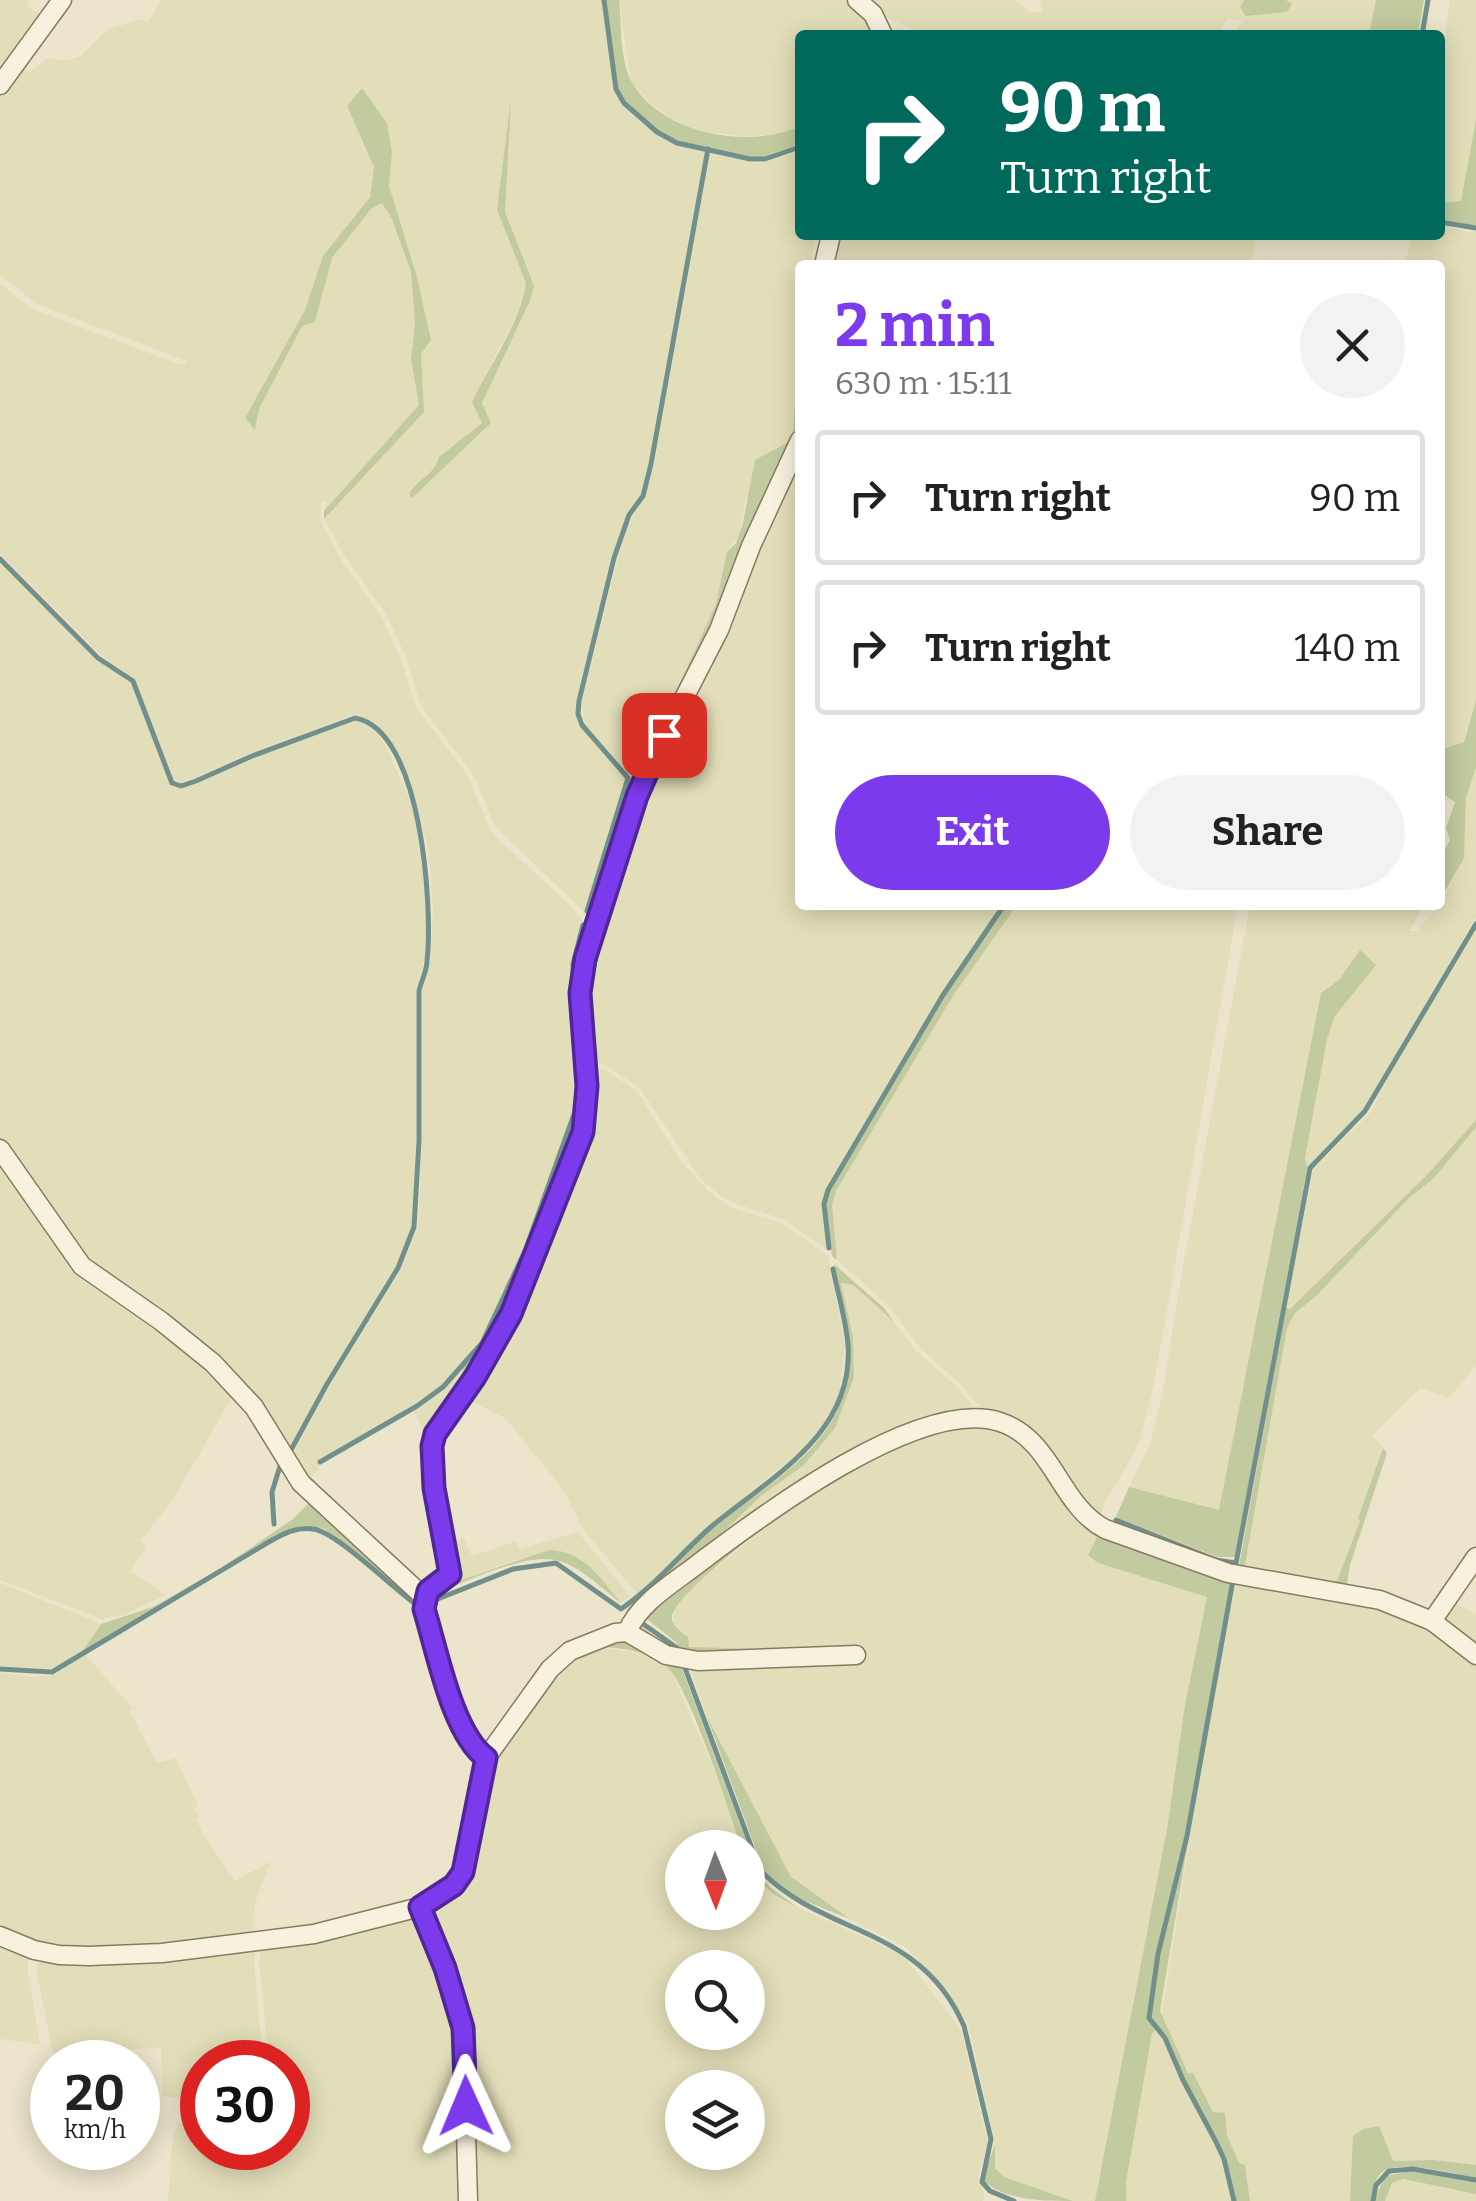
<!DOCTYPE html>
<html lang="en">
<head>
<meta charset="utf-8">
<style>
	:root { --surface:#fff; --page:#f2f2f2; --text:#222; --muted:#767676; --line:#e0e0e0; --accent:#7c3aed }
	body { margin:0; font-family:Bitter,serif; background:var(--page); color:var(--text); height:100vh; display:flex; flex-direction:column; font-size:38px; white-space:nowrap }
	* { box-sizing:border-box; margin:0 }
	p { font-size:32px; color:var(--muted) }
	.icon { flex:none; width:55px; height:55px; fill:none; stroke:currentColor; stroke-width:2; stroke-linecap:round; stroke-linejoin:round }
	.map { position:relative; flex:1; overflow:hidden }
	.sheet { position:absolute; left:795px; top:260px; width:650px; height:650px; display:flex; flex-direction:column; background:var(--surface); border-radius:10px; box-shadow:0 5px 25px #0003 }
	.sheet>* { flex:none }
	.hud { position:absolute; left:795px; top:30px; width:650px; height:210px; border-radius:10px; box-shadow:0 5px 25px #0003; background:#00695c; color:#fff; overflow:hidden }
	.needle { width:65px; rotate:179deg }
	.buttons { position:absolute; left:665px; top:1830px; display:grid; gap:20px }
	.buttons a { display:grid; place-items:center; width:100px; height:100px; border-radius:50%; background:var(--surface); box-shadow:0 5px 25px #0003; font-size:50px }
	.speed { position:absolute; left:30px; top:2040px; display:flex; gap:20px; font-size:50px; font-weight:700; text-align:center }
	.speed>* { display:grid; place-content:center; width:130px; height:130px; border-radius:50%; background:var(--surface); box-shadow:0 5px 25px #0003; line-height:1 }
	.speed small { font-size:25px; font-weight:400 }
	.speed .limit { border:15px solid #d22; background:#fff; color:#111 }
	.pin { position:absolute; display:grid; place-items:center; width:85px; height:85px; color:#fff; margin:-42px; border-radius:20px; box-shadow:0 5px 15px #0006 }
	.me { position:absolute; width:110px; margin:-55px; rotate:359deg; stroke-linejoin:round; filter:drop-shadow(0 0 8px #0008) }
	.turn { display:flex; align-items:center; gap:35px; height:210px; padding:0 40px; font-size:45px }
	.turn .icon { width:130px; height:130px; stroke-width:2.5 }
	.turn b { display:block; font-size:70px; line-height:85px }
	.round { display:grid; place-items:center; flex:none; width:105px; height:105px; border-radius:52px; background:var(--page) }
	.overview { display:flex; align-items:center; justify-content:space-between; height:170px; padding:0 40px }
	h1 { font-size:60px; font-weight:700; line-height:75px; color:var(--accent) }
	.button { display:flex; gap:20px; margin-top:auto; padding:20px 40px }
	.button a { flex:1; height:115px; border-radius:60px; background:var(--accent); color:#fff; font-size:40px; font-weight:700; line-height:115px; text-align:center }
	.button a+a { background:var(--page); color:var(--text) }
	ul { padding:0; list-style:none }
	li { display:flex; align-items:center; gap:30px; height:135px; margin:0 20px 15px; padding:0 20px; border:5px solid var(--line); border-radius:10px }
	li div { flex:1 }
	li b { display:block; font-size:38px }
	li em { font-style:normal }
	.map>svg:first-child { display:block }
	.farmland { fill:#e2deb9; fill-rule:evenodd }
	.green { fill:#c2ca9f }
	.lines { fill:none; stroke-linecap:round; stroke-linejoin:round }
	.stream { stroke:#72908b; stroke-width:5 }
	.street-casing { stroke:#897960; stroke-width:21 }
	.street { stroke:#f7f2de; stroke-width:18 }
	.route-casing { stroke:#51269a; stroke-width:25 }
	.route { stroke:#7c3aed; stroke-width:18 }
</style>
</head>
<body>
<div class="map">
<svg width="1476" height="2201" viewBox="0 0 1476 2201">
	<rect width="100%" height="100%" fill="#ece5cb"/>
	<g class="farmland">
		<path d="M 0,0 L 29,0 L 26,6 L 43,16 L 0,75 Z"/>
		<path d="M 161,0 L 603,0 L 616,89 L 624,103 L 656,133 L 677,144 L 706,150 L 650,464 L 642,495 L 628,515 L 613,557 L 578,700 L 577,714 L 581,725 L 627,778 L 584,912 L 495,826 L 473,774 L 421,706 L 406,657 L 386,614 L 346,558 L 324,519 L 424,412 L 421,354 L 431,340 L 417,277 L 389,186 L 392,153 L 387,123 L 362,88 L 347,107 L 374,167 L 370,197 L 323,256 L 305,310 L 245,418 L 255,429 L 259,409 L 302,325 L 315,322 L 332,258 L 371,209 L 382,203 L 392,219 L 411,272 L 415,323 L 411,359 L 419,405 L 324,511 L 326,502 L 321,501 L 320,520 L 342,561 L 381,616 L 401,659 L 416,707 L 468,776 L 490,829 L 500,841 L 568,903 L 584,922 L 571,963 L 579,1093 L 523,1250 L 496,1313 L 481,1342 L 441,1386 L 374,1431 L 319,1460 L 319,1468 L 306,1483 L 293,1454 L 330,1385 L 401,1270 L 418,1228 L 422,1141 L 422,991 L 431,958 L 433,908 L 429,854 L 416,802 L 402,761 L 377,723 L 355,714 L 250,753 L 195,778 L 181,782 L 174,780 L 135,679 L 101,655 L 0,554 L 0,284 L 34,310 L 182,365 L 187,361 L 37,304 L 0,275 L 0,90 L 18,65 L 30,72 L 46,59 L 68,60 L 81,56 L 108,29 L 140,20 L 149,22 ZM 508,142 L 505,212 L 531,278 L 534,286 L 530,301 L 482,403 L 485,430 L 411,497 L 413,488 L 438,464 L 440,457 L 483,423 L 472,401 L 514,320 L 525,290 L 526,283 L 497,210 Z"/>
		<path d="M 619,0 L 851,0 L 880,35 L 800,35 L 800,127 L 773,135 L 745,136 L 702,132 L 672,119 L 650,103 L 631,82 Z"/>
		<path d="M 862,0 L 1014,0 L 1030,12 L 1042,12 L 1040,0 L 1247,0 L 1244,1 L 1247,16 L 1287,12 L 1292,5 L 1286,0 L 1376,0 L 1369,35 L 1232,35 L 1243,22 L 1228,19 L 1215,35 L 935,35 L 931,31 L 923,34 L 875,12 Z"/>
		<path d="M 1450,0 L 1476,0 L 1476,119 L 1461,201 L 1440,203 L 1440,70 Z"/>
		<path d="M 800,150 L 800,235 L 815,235 L 811,265 L 800,265 L 800,335 L 793,432 L 789,442 L 773,449 L 745,501 L 739,535 L 727,552 L 716,604 L 660,727 L 631,777 L 584,723 L 582,701 L 625,530 L 645,497 L 654,465 L 710,154 L 760,164 Z"/>
		<path d="M 1440,225 L 1469,232 L 1476,230 L 1476,700 L 1463,742 L 1440,750 L 1440,265 L 1404,265 L 1413,235 L 1440,235 Z"/>
		<path d="M 834,235 L 1252,235 L 1255,246 L 1251,265 L 827,265 Z"/>
		<path d="M 800,447 L 800,905 L 1002,905 L 942,994 L 826,1190 L 823,1204 L 827,1250 L 783,1219 L 734,1203 L 718,1194 L 699,1177 L 640,1088 L 607,1066 L 590,1059 L 582,993 L 647,777 Z"/>
		<path d="M 0,563 L 97,659 L 131,683 L 170,785 L 181,788 L 197,784 L 253,758 L 355,720 L 373,728 L 387,747 L 411,803 L 423,854 L 427,908 L 425,958 L 416,990 L 416,1141 L 412,1227 L 396,1267 L 325,1382 L 288,1451 L 257,1405 L 99,1274 L 0,1143 Z"/>
		<path d="M 1476,767 L 1476,917 L 1363,1110 L 1307,1168 L 1305,1158 L 1327,1039 L 1335,1016 L 1350,995 L 1353,962 L 1339,980 L 1321,993 L 1219,1511 L 1129,1487 L 1150,1444 L 1162,1397 L 1180,1283 L 1250,905 L 1424,905 L 1409,931 L 1416,931 L 1440,905 L 1464,858 L 1466,798 Z"/>
		<path d="M 1017,905 L 1238,905 L 1154,1384 L 1139,1444 L 1105,1503 L 1099,1519 L 1062,1476 L 987,1414 L 958,1382 L 920,1348 L 888,1305 L 837,1260 L 832,1205 L 836,1191 L 953,996 Z"/>
		<path d="M 1476,930 L 1476,1120 L 1425,1177 L 1290,1309 L 1286,1308 L 1313,1170 L 1369,1114 L 1409,1040 Z"/>
		<path d="M 590,1065 L 605,1070 L 637,1091 L 681,1162 L 716,1198 L 733,1208 L 781,1223 L 825,1253 L 828,1257 L 845,1344 L 839,1397 L 830,1416 L 808,1445 L 707,1527 L 638,1594 L 584,1531 L 563,1489 L 505,1418 L 463,1397 L 573,1168 Z"/>
		<path d="M 1476,1127 L 1476,1366 L 1449,1398 L 1421,1388 L 1372,1435 L 1383,1448 L 1358,1517 L 1360,1521 L 1337,1582 L 1301,1580 L 1250,1570 L 1245,1565 L 1287,1328 L 1292,1317 L 1409,1198 L 1434,1178 Z"/>
		<path d="M 0,1154 L 112,1291 L 235,1392 L 171,1503 L 140,1541 L 146,1547 L 130,1571 L 165,1595 L 124,1615 L 102,1619 L 0,1580 Z"/>
		<path d="M 841,1283 L 852,1285 L 894,1322 L 916,1351 L 955,1385 L 979,1414 L 896,1435 L 694,1558 L 761,1496 L 804,1465 L 835,1428 L 854,1376 L 853,1337 Z"/>
		<path d="M 462,1367 L 466,1387 L 430,1446 L 414,1410 L 444,1388 Z"/>
		<path d="M 959,1425 L 1000,1429 L 1031,1451 L 1098,1535 L 1088,1554 L 1098,1563 L 1207,1597 L 1185,1705 L 1167,1829 L 1095,2201 L 1073,2201 L 1004,2177 L 995,2168 L 995,2144 L 968,2023 L 943,1986 L 905,1947 L 850,1919 L 791,1878 L 707,1717 L 689,1665 L 705,1650 L 688,1647 L 688,1637 L 673,1623 L 676,1604 L 685,1593 L 758,1534 L 782,1509 L 827,1480 L 909,1440 Z"/>
		<path d="M 578,1532 L 630,1596 L 621,1603 L 580,1558 L 521,1558 L 457,1581 L 453,1575 L 448,1545 L 463,1537 L 472,1556 L 516,1541 L 520,1549 Z"/>
		<path d="M 1236,1580 L 1360,1601 L 1432,1625 L 1476,1661 L 1476,2165 L 1434,2160 L 1392,2161 L 1378,2126 L 1363,2129 L 1353,2136 L 1350,2201 L 1250,2201 L 1245,2165 L 1239,2163 L 1227,2135 L 1225,2114 L 1214,2113 L 1193,2073 L 1189,2073 L 1161,2019 L 1207,1729 Z"/>
		<path d="M 0,1583 L 13,1588 L 101,1624 L 82,1652 L 52,1669 L 0,1666 Z"/>
		<path d="M 1453,1602 L 1476,1614 L 1476,1648 L 1438,1620 Z"/>
		<path d="M 593,1646 L 644,1654 L 671,1669 L 727,1802 L 741,1847 L 682,1848 L 682,1912 L 748,1912 L 748,1864 L 753,1875 L 779,1899 L 903,1955 L 961,2030 L 988,2144 L 978,2177 L 984,2192 L 983,2201 L 472,2201 L 460,1992 L 430,1905 L 454,1888 L 491,1761 L 560,1667 ZM 682,1968 L 748,1968 L 748,2032 L 682,2032 ZM 682,2088 L 748,2088 L 748,2152 L 682,2152 Z"/>
		<path d="M 86,1655 L 133,1709 L 130,1712 L 157,1763 L 176,1758 L 198,1806 L 194,1809 L 200,1817 L 196,1819 L 202,1832 L 235,1881 L 271,1861 L 255,1903 L 253,1934 L 192,1944 L 61,1950 L 0,1932 L 0,1672 L 30,1677 L 51,1676 Z"/>
		<path d="M 415,1913 L 457,2021 L 463,2201 L 168,2201 L 173,2133 L 178,2124 L 200,2110 L 202,2109 L 202,2148 L 288,2148 L 288,2062 L 269,2062 L 259,1962 L 262,1945 Z"/>
		<path d="M 0,1941 L 28,1952 L 28,1973 L 40,2044 L 0,2039 Z"/>
		<path d="M 256,1943 L 254,1961 L 263,2062 L 202,2062 L 202,2099 L 163,2097 L 161,2048 L 53,2053 L 36,1968 L 41,1959 Z"/>
		<path d="M 1156,2030 L 1164,2039 L 1181,2080 L 1222,2160 L 1232,2201 L 1126,2201 L 1126,2182 L 1152,2032 Z"/>
		<path d="M 1403,2179 L 1476,2194 L 1476,2201 L 1385,2201 L 1392,2183 Z"/>
	</g>
	<g class="green">
		<path d="M 606,0 L 619,0 C 622,25 619,62 633,84 C 659,127 723,143 770,135 C 780,134 790,129 800,127 L 800,144 L 764,157 L 750,157 L 678,141 L 658,130 L 626,101 L 618,88 Z"/>
		<path d="M 1244,0 L 1286,0 L 1292,4 L 1287,12 L 1246,16 L 1240,7 Z"/>
		<path d="M 1376,0 L 1424,0 L 1418,35 L 1369,35 Z"/>
		<path d="M 362,88 L 387,123 L 392,153 L 389,186 L 417,277 L 431,340 L 421,354 L 424,412 L 324,519 L 324,511 L 419,405 L 411,359 L 415,323 L 411,272 L 392,219 L 382,203 L 371,209 L 332,258 L 315,322 L 302,326 L 259,409 L 255,430 L 245,418 L 305,310 L 323,256 L 370,197 L 374,167 L 347,106 Z"/>
		<path d="M 511,99 L 505,212 L 531,278 L 534,286 L 530,301 L 482,403 L 491,423 L 412,498 L 409,494 C 417,480 436,473 439,457 L 482,423 L 472,402 C 490,364 520,324 526,283 L 497,210 Z"/>
		<path d="M 1476,119 L 1476,225 L 1469,227 L 1440,219 L 1440,203 L 1461,201 Z"/>
		<path d="M 800,335 L 800,435 L 589,911 L 631,777 L 660,727 L 716,604 L 727,552 L 736,543 L 743,523 L 755,460 L 788,442 L 793,432 Z"/>
		<path d="M 1476,700 L 1476,767 L 1466,798 L 1464,858 L 1440,900 L 1440,859 L 1450,840 L 1446,828 L 1455,802 L 1440,792 L 1440,750 L 1464,742 Z"/>
		<path d="M 1006,905 L 1017,905 L 953,996 L 836,1191 L 832,1205 L 837,1260 L 832,1256 L 826,1204 L 830,1191 L 945,996 Z"/>
		<path d="M 584,922 L 587,923 L 586,1103 L 524,1283 L 466,1387 L 462,1367 L 484,1344 L 499,1314 L 526,1251 L 580,1104 L 574,964 Z"/>
		<path d="M 1360,950 L 1376,965 L 1335,1016 L 1327,1039 L 1305,1158 L 1307,1168 L 1235,1557 L 1217,1557 L 1116,1517 L 1129,1487 L 1219,1510 L 1321,993 L 1339,980 Z"/>
		<path d="M 1476,1120 L 1476,1127 L 1434,1178 L 1409,1198 L 1316,1296 L 1295,1313 L 1287,1328 L 1245,1565 L 1250,1570 L 1301,1580 L 1337,1581 L 1360,1521 L 1358,1518 L 1383,1448 L 1387,1453 L 1350,1565 L 1346,1590 L 1226,1570 L 1109,1528 L 1112,1522 L 1217,1564 L 1239,1566 L 1286,1308 L 1290,1309 L 1425,1177 Z"/>
		<path d="M 834,1264 L 884,1308 L 894,1322 L 853,1285 L 841,1283 L 853,1337 L 854,1377 L 835,1428 L 804,1465 L 761,1496 L 676,1577 L 626,1610 C 655,1585 681,1556 710,1531 C 753,1493 822,1458 841,1401 C 857,1355 843,1309 834,1264 Z"/>
		<path d="M 313,1499 L 419,1603 L 390,1584 L 324,1529 L 301,1526 L 275,1536 L 82,1652 L 101,1624 L 153,1607 L 218,1570 L 293,1519 Z"/>
		<path d="M 782,1509 C 764,1530 667,1599 672,1620 C 674,1627 683,1633 688,1637 L 689,1647 L 762,1649 L 762,1654 L 681,1655 L 634,1628 L 635,1622 L 665,1644 L 678,1648 L 677,1643 L 642,1615 Z"/>
		<path d="M 1098,1535 L 1231,1579 L 1186,1835 L 1157,1953 L 1148,2019 L 1156,2030 L 1152,2033 L 1126,2182 L 1126,2201 L 1095,2201 L 1167,1829 L 1185,1705 L 1207,1597 L 1098,1563 L 1088,1555 Z"/>
		<path d="M 549,1550 C 584,1551 600,1578 621,1603 C 602,1589 579,1565 556,1560 C 524,1553 458,1584 429,1598 L 453,1575 L 458,1581 Z"/>
		<path d="M 620,1640 L 647,1649 L 681,1666 L 758,1872 L 770,1887 L 797,1907 C 770,1895 748,1878 748,1848 L 741,1847 C 730,1814 689,1686 667,1667 C 648,1649 617,1648 593,1646 Z"/>
		<path d="M 707,1717 L 791,1877 L 850,1919 C 819,1906 786,1897 764,1871 Z"/>
		<path d="M 1189,1836 L 1160,2011 L 1188,2073 L 1193,2073 L 1213,2112 L 1225,2113 L 1227,2135 L 1239,2163 L 1245,2165 L 1250,2201 L 1235,2201 L 1225,2159 L 1217,2140 L 1184,2079 L 1167,2037 L 1151,2018 L 1159,1954 Z"/>
		<path d="M 1379,2126 L 1393,2161 L 1434,2160 L 1476,2165 L 1476,2178 C 1455,2174 1403,2160 1384,2171 C 1374,2177 1373,2190 1371,2201 L 1350,2201 L 1353,2136 L 1363,2129 Z"/>
		<path d="M 995,2144 L 995,2168 L 1004,2177 L 1073,2201 C 1044,2201 1006,2201 984,2181 L 985,2171 Z"/>
		<path d="M 1413,2171 L 1476,2182 L 1476,2194 L 1403,2179 L 1392,2183 L 1385,2201 L 1375,2201 L 1384,2176 Z"/>
	</g>
	<g class="lines">
		<g class="stream">
			<path d="M 604,0 L 616,89 L 624,103 L 657,132 L 677,143 L 750,159 L 765,159 L 800,147"/>
			<path d="M 1422,35 L 1428,0"/>
			<path d="M 1440,222 L 1476,228"/>
			<path d="M 0,559 L 98,658 L 133,681 L 172,783 L 181,786 L 196,781 L 252,756 L 355,718 C 422,729 433,908 427,961 C 427,971 421,981 419,991 L 419,1141 L 414,1227 L 398,1268 L 327,1384 L 291,1450"/>
			<path d="M 587,911 L 628,778 L 582,725 L 578,714 L 579,701 L 614,558 L 629,515 L 643,496 L 651,464 L 708,149"/>
			<path d="M 574,988 L 573,964 L 583,925"/>
			<path d="M 829,1248 L 824,1204 L 828,1190 L 943,995 L 1004,905"/>
			<path d="M 320,1462 L 417,1406 L 443,1387 L 482,1343 L 525,1251 L 578,1103"/>
			<path d="M 1116,1520 L 1216,1560 L 1236,1563 L 1310,1168 L 1365,1111 L 1476,924"/>
			<path d="M 274,1524 L 272,1492 L 282,1460"/>
			<path d="M 1233,1580 L 1187,1836 L 1158,1954 L 1149,2018 L 1165,2038 L 1183,2080 L 1215,2140 L 1224,2159 L 1234,2201"/>
			<path d="M 430,1602 L 513,1569 L 556,1563 L 621,1609 C 655,1586 681,1553 712,1526 C 771,1477 854,1434 848,1345 C 846,1320 838,1294 833,1269"/>
			<path d="M 639,1621 L 677,1648"/>
			<path d="M 685,1668 L 760,1870 C 824,1937 920,1924 964,2026 L 991,2139 L 982,2182 L 990,2191 L 1014,2201"/>
			<path d="M 0,1669 L 52,1672 L 267,1543 C 281,1535 296,1526 313,1529 C 337,1532 392,1588 417,1605"/>
			<path d="M 1373,2201 L 1376,2185 L 1389,2171 L 1413,2169 L 1476,2180"/>
		</g>
		<g class="street-casing">
			<g id="street">
				<path d="M 857,0 L 873,14 L 883,35"/>
				<path d="M 0,85 L 62,0"/>
				<path d="M 824,265 L 831,235"/>
				<path d="M 0,1149 L 82,1266 L 161,1321 L 213,1363 L 254,1407 L 301,1483 L 424,1597"/>
				<path d="M 1432,1621 L 1476,1557"/>
				<path d="M 627,1632 C 640,1601 677,1581 703,1560 C 764,1514 921,1396 1000,1422 C 1053,1439 1059,1505 1105,1529 L 1228,1573 L 1380,1600 L 1432,1621 L 1476,1655"/>
				<path d="M 486,1758 C 453,1733 437,1650 424,1609 L 427,1591 L 450,1574 L 434,1488 L 432,1446 L 435,1434 L 475,1377 L 511,1314 L 570,1169 L 586,1115 L 587,1072 L 580,993 L 595,922 L 644,776 L 719,630 L 751,546 L 800,440"/>
				<path d="M 420,1907 L 455,1996 L 463,2028 L 468,2201"/>
				<path d="M 0,1936 L 34,1950 L 59,1955 L 89,1956 L 162,1953 L 314,1934 L 420,1907 L 454,1885 L 463,1872 L 486,1758 L 550,1669 L 570,1651 L 615,1633 L 627,1632 L 666,1655 L 698,1661 L 856,1655"/>
			</g>
		</g>
		<use href="#street" class="street"/>
	</g>
	<g class="lines">
		<g class="route-casing">
			<path id="route" d="M 466,2106 L 463,2028 L 445,1968 L 420,1907 L 454,1885 L 463,1872 L 486,1758 C 452,1733 437,1650 424,1609 L 428,1591 L 450,1574 L 434,1488 L 432,1446 L 435,1434 L 475,1377 L 511,1314 L 583,1132 L 587,1086 L 580,993 L 585,959 L 637,796 L 664,735"/>
		</g>
		<use href="#route" class="route"/>
	</g>
</svg>
<div class="buttons">
<a><svg class="needle" viewBox="-14 -14 28 28"><path d="M0-13l5 13h-10z" fill="#e53935"/><path d="M0 13l5-13h-10z" fill="#767676"/></svg></a>
<a><svg class="icon" aria-label="search" viewBox="0 0 24 24"><circle cx="10" cy="10" r="6"/><path d="M15 15l6 6"/></svg></a>
<a><svg class="icon" aria-label="layers" viewBox="0 0 24 24"><path d="M12 4l9 5-9 5-9-5zM3 14l9 5 9-5"/></svg></a>
</div>
<div class="speed"><div>20<small>km/h</small></div><div class="limit">30</div></div>
<div class="pin" style="left:664px;top:735px;background:#d93025"><svg class="icon" aria-label="arrive" viewBox="0 0 24 24"><path d="M6 21V4h12l-3 4 3 4H6"/></svg></div>
<svg class="me" style="left:466px;top:2106px" viewBox="-20 -20 40 40"><path d="M0-17L14 15 0 8-14 15z" fill="#7c3aed" stroke="#fff" stroke-width="4"/></svg>
<div class="hud">
<div class="turn"><svg class="icon" aria-label="right" viewBox="0 0 24 24"><path d="M7 20v-9h11M14 6l5 5-5 5"/></svg><div><b>90 m</b>Turn right</div></div>
</div>
<section class="sheet">
<div class="overview"><div><h1>2 min</h1><p>630 m · 15:11</p></div><a class="round"><svg class="icon" aria-label="close" viewBox="0 0 24 24"><path d="M6 6l12 12M18 6L6 18"/></svg></a></div>
<ul>
<li><svg class="icon" aria-label="right" viewBox="0 0 24 24"><path d="M7 20v-9h11M14 6l5 5-5 5"/></svg><div><b>Turn right</b></div><em>90 m</em></li>
<li><svg class="icon" aria-label="right" viewBox="0 0 24 24"><path d="M7 20v-9h11M14 6l5 5-5 5"/></svg><div><b>Turn right</b></div><em>140 m</em></li>
</ul>
<div class="button"><a>Exit</a><a>Share</a></div>
</section>
</div>
</body>
</html>
